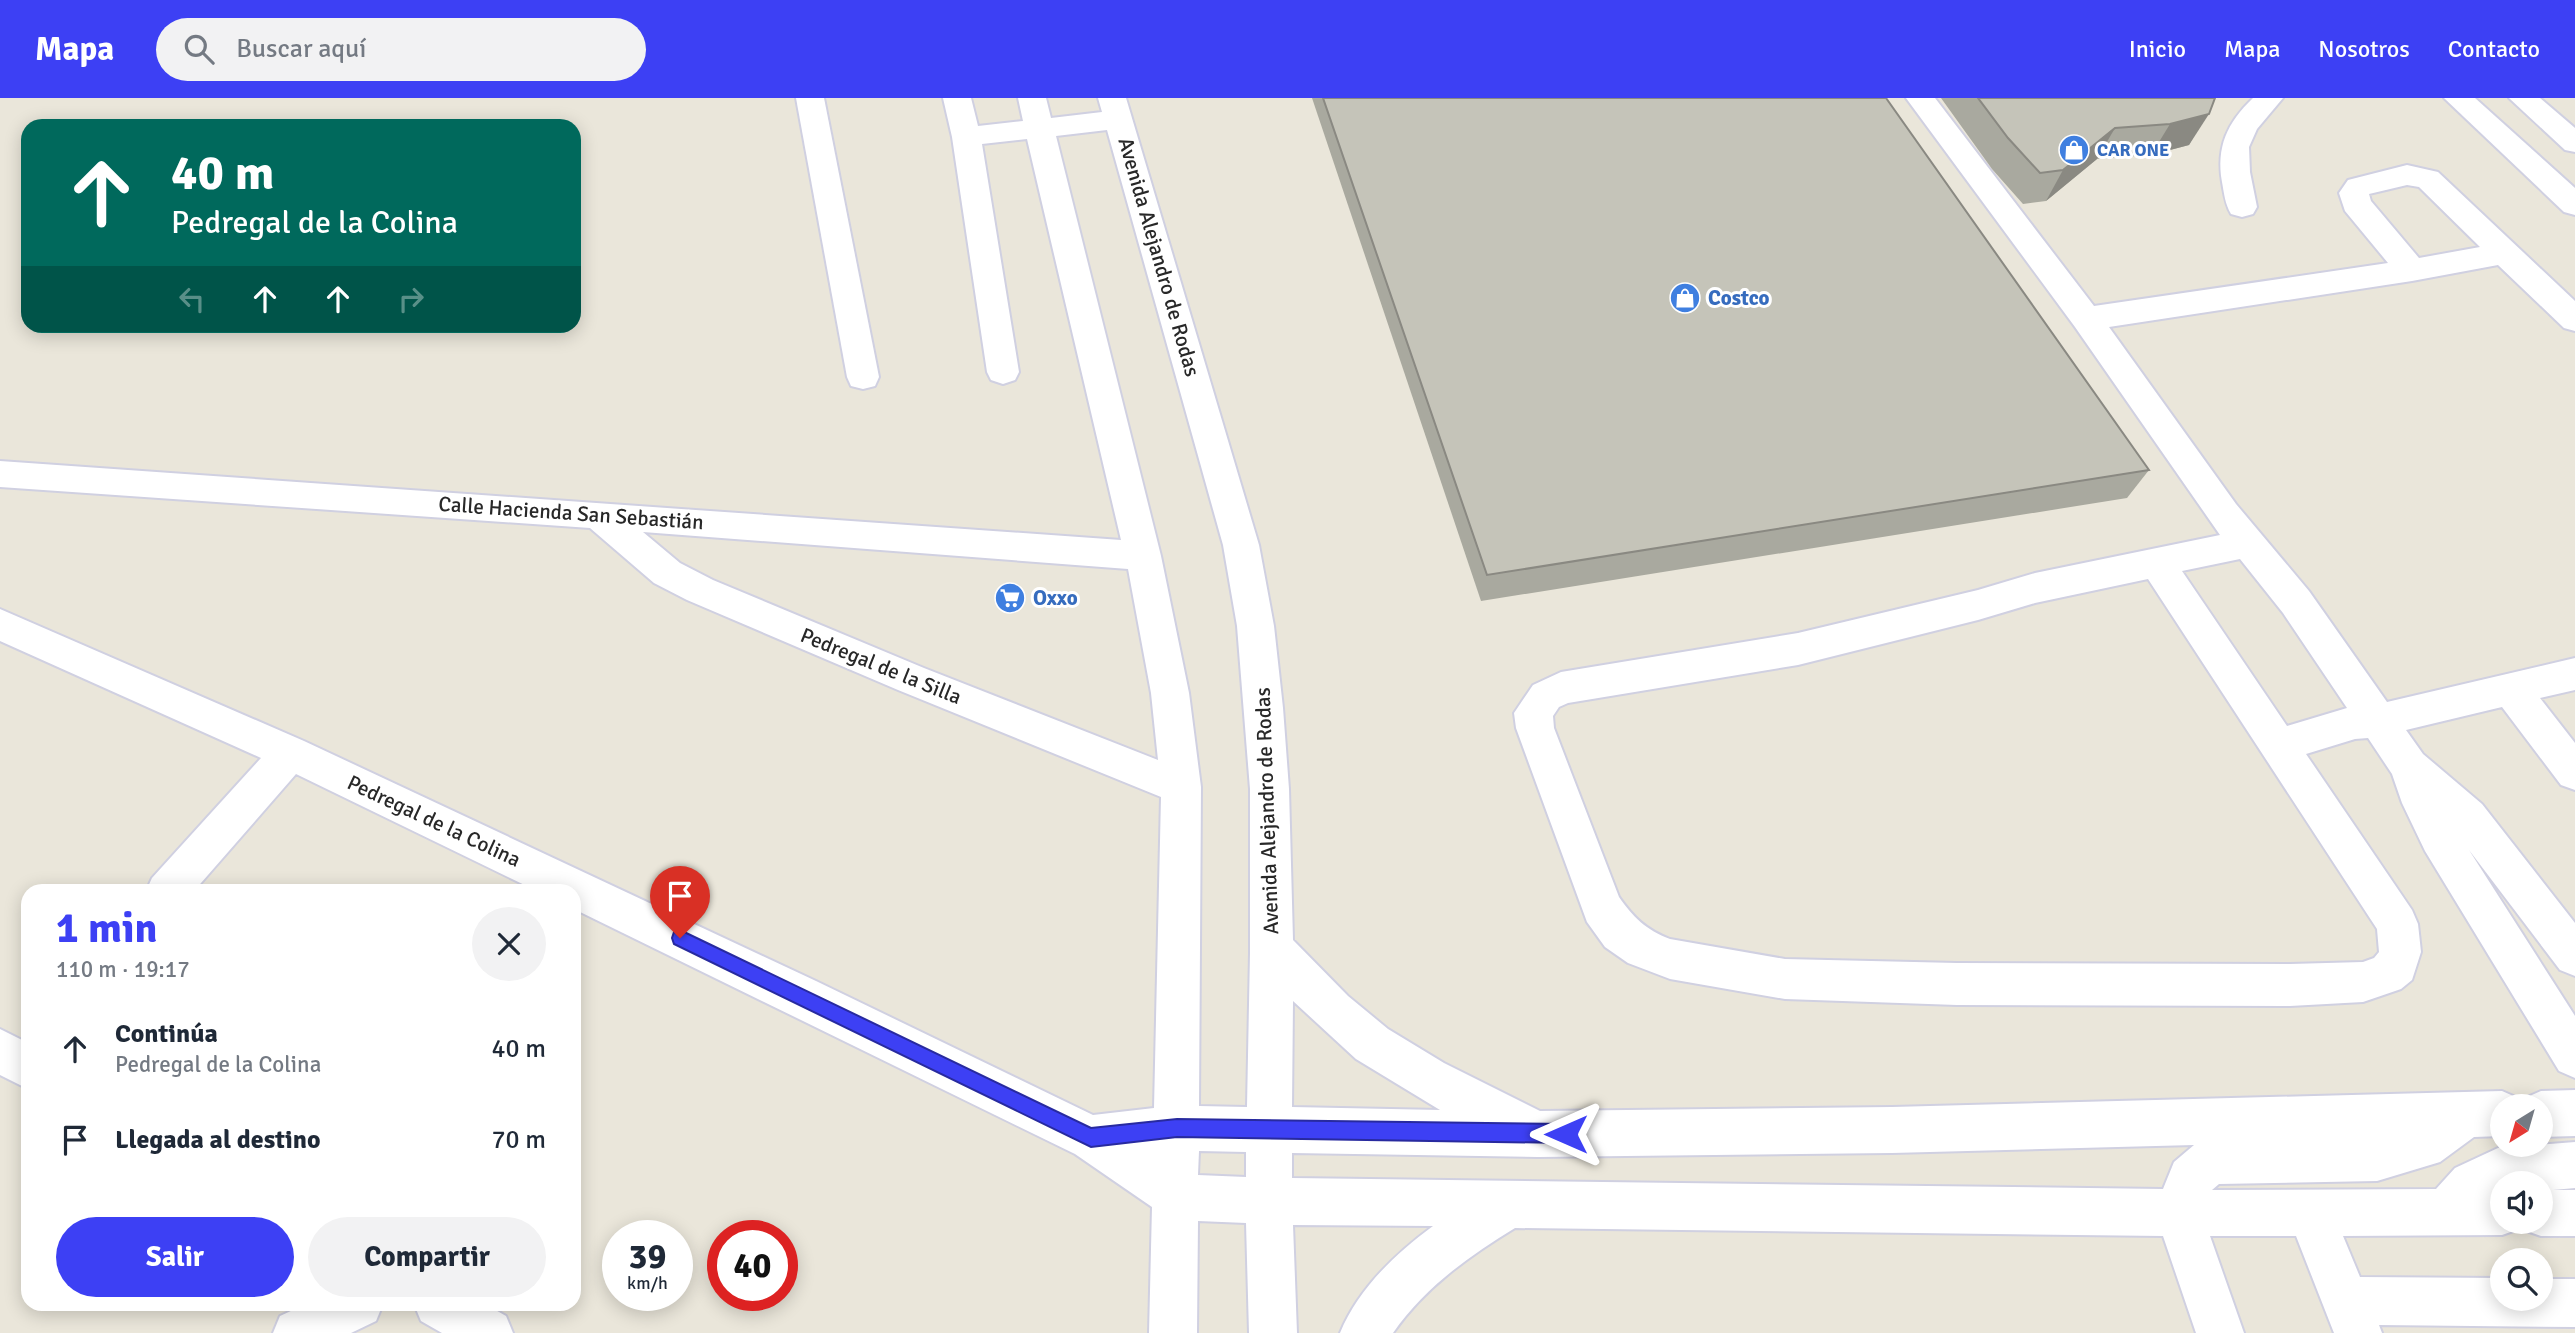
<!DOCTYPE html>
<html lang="es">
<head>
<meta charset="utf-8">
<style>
	:root { --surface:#fff; --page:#f2f2f3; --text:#1f2937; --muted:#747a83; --accent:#3d40f4 }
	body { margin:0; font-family:Signika,sans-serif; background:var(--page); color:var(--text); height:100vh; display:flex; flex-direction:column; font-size:26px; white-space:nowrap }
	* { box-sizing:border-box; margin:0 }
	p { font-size:23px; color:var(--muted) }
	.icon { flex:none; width:38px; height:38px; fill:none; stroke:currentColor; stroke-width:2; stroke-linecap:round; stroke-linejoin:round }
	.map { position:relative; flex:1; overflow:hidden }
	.details { position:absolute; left:21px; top:786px; width:560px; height:427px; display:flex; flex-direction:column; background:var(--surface); border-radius:21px; box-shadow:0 4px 18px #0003 }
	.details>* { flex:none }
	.banner { position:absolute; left:21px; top:21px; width:560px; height:214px; border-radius:21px; box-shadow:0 4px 18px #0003; background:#00695c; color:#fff; overflow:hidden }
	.needle { width:46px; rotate:217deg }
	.fabs { position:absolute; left:2490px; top:996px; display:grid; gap:14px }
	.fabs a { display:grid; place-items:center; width:63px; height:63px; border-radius:50%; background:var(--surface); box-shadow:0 4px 18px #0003; font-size:35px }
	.speed { position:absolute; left:602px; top:1122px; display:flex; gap:14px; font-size:35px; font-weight:700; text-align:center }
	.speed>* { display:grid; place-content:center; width:91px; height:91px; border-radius:50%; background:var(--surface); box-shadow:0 4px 18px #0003; line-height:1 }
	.speed small { font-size:18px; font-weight:400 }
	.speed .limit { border:10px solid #d22; background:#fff; color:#111 }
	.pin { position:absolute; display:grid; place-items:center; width:60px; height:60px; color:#fff; margin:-72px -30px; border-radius:50% 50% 50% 0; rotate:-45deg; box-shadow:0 0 7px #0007 }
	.pin .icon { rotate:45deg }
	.me { position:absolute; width:77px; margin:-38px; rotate:270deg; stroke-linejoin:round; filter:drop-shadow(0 0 5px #0008) }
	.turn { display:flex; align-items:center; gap:24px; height:147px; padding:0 35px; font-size:32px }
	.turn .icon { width:91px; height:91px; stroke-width:2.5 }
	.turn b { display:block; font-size:49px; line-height:60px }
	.lanes { display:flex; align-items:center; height:66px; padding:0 35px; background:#0003; justify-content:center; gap:35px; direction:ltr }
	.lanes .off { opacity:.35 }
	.round { display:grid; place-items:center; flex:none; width:74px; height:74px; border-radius:37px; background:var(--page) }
	.head { display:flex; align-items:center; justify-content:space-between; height:119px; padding:0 35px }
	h1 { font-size:42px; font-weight:700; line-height:52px; color:var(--accent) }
	.button { display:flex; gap:14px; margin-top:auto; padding:14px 35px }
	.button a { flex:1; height:80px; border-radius:42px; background:var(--accent); color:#fff; font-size:28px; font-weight:700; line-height:80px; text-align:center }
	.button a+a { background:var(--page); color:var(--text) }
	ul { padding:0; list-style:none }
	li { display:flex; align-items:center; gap:21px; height:91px; padding:0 35px }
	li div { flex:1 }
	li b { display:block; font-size:26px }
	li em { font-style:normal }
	header { display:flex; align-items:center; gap:42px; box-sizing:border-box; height:98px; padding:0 35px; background:var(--accent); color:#fff }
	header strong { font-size:33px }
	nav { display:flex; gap:38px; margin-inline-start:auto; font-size:24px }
	.search { width:490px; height:63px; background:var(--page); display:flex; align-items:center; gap:18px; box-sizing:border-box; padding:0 24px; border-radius:38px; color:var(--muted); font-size:26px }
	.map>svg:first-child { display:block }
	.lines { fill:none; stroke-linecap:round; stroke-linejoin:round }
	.minor-casing { stroke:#d0d0e1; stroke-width:4 }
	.minor { fill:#fff; fill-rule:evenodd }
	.wall { fill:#a9a99f }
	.shaded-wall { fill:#8a8982 }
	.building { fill:#c5c4b9; stroke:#8a8982; stroke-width:2 }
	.route { fill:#3d40f4; stroke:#282a9f; stroke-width:2 }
	.labels { text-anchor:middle; stroke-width:6; stroke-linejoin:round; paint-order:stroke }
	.far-shop-label { font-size:18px; font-weight:bold; fill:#366cbe; stroke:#fff; text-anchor:start }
	.street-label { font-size:21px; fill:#282828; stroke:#fff }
	.shop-label { font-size:21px; font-weight:bold; fill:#366cbe; stroke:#fff; text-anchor:start }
</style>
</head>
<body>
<header>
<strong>Mapa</strong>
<div class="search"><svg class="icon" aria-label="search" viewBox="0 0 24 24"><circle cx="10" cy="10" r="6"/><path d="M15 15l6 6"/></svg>Buscar aquí</div>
<nav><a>Inicio</a><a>Mapa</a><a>Nosotros</a><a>Contacto</a></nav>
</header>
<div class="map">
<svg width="2575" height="1235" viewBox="0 0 2575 1235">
	<rect width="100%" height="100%" fill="#eae6da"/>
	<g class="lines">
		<g class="minor-casing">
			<g id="minor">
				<path d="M 796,0 L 824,0 L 879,279 L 875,288 L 863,291 L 851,288 L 847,279 Z"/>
				<path d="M 943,0 L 971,0 L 978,28 L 1023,23 L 1018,0 L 1046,0 L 1051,20 L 1102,14 L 1098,0 L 1126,0 L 1259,447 L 1274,528 L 1283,610 L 1289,691 L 1293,842 L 1348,898 L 1388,931 L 1444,965 L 1540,1013 L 1892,1009 L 2502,993 L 2518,1000 L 2521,1008 L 2502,1008 L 2502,1038 L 2474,1039 L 2440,1064 L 2377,1083 L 2219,1086 L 2212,1092 L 2436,1091 L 2455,1070 L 2498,1050 L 2575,1044 L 2575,1090 L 2553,1092 L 2575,1092 L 2575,1138 L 2541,1138 L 2524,1132 L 2521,1124 L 2519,1131 L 2502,1137 L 2343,1138 L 2360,1179 L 2502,1180 L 2502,1200 L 2541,1200 L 2541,1181 L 2575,1181 L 2575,1229 L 2379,1227 L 2382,1235 L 2334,1235 L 2296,1138 L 2210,1138 L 2244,1235 L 2196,1235 L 2163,1138 L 1515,1130 C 1469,1158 1424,1190 1393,1235 L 1340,1235 C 1358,1191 1395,1156 1433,1128 L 1293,1127 L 1297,1235 L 1249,1235 L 1246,1125 L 1198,1123 L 1197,1235 L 1149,1235 L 1152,1109 L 1075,1056 L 574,811 L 574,793 L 537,793 L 296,676 L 194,793 L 146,793 L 152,780 L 261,660 L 0,543 L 0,511 L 304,643 L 816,883 L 1093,1017 L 1154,1010 L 1161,699 L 898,592 L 687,502 L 654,485 L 590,430 L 0,389 L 0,363 L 1121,442 L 1027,41 L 982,46 L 1019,274 L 1015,282 L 1003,286 L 991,282 L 987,274 L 952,39 ZM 1107,32 L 1223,447 L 1237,528 L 1250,691 L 1250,855 L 1247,1009 L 1199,1008 L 1201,689 L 1189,595 L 1161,458 L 1056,38 ZM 643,434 L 1128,471 L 1151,595 L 1158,662 L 924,570 L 713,482 L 680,465 ZM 1293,903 L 1356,961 L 1440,1012 L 1292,1009 ZM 2194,1047 L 2174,1064 L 2163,1091 L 1292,1080 L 1292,1055 L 1538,1059 L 1892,1055 ZM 1199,1053 L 1246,1054 L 1246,1079 L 1198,1077 ZM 2502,1085 L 2541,1085 L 2541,1124 L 2502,1124 Z"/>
				<path d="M 1906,0 L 1935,0 L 2094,208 L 2388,165 L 2345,113 L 2339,95 L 2348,82 L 2407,67 L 2438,74 L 2575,203 L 2575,233 L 2564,230 L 2498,167 L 2412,183 L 2109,229 L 2236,406 L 2309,493 L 2387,604 L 2575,560 L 2575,592 L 2540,600 L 2575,645 L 2575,692 L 2561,687 L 2502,609 L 2406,632 L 2423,656 L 2482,706 L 2575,825 L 2575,878 L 2560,872 L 2469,752 L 2575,918 L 2575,980 L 2559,973 L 2425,753 L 2402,705 L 2392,676 L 2368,640 L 2355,641 L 2306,656 L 2412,812 L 2418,826 L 2421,854 L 2412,882 L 2401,891 L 2363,904 L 2290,908 L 1957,907 L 1785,901 L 1670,881 L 1628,865 L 1605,849 L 1587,824 L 1516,630 L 1514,615 L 1533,587 L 1561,574 L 1798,535 L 1978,492 L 2035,475 L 2220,437 L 2075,229 ZM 2407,87 L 2419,89 L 2480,149 L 2419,160 L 2371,103 L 2369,96 ZM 2240,461 L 2283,515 L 2347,610 L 2287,628 L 2182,473 ZM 2148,481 L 2377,831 L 2379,854 L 2374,860 L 2363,864 L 2290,866 L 1957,865 L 1785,861 L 1670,841 C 1646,832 1633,819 1619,799 L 1554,630 L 1553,618 L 1559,609 L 1568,605 L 1798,567 L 1978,522 L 2035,505 Z"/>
				<path d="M 2253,0 L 2283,0 L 2257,31 L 2249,49 L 2250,74 L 2257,109 L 2253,116 L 2242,119 L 2231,116 C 2225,106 2224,95 2222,84 C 2216,49 2227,25 2253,0 Z"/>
				<path d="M 2444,0 L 2475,0 L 2575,90 L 2575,117 L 2564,114 Z"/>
				<path d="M 2509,0 L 2540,0 L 2575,30 L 2575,54 L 2565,52 Z"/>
				<path d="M 0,931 L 28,945 L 28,991 L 0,977 Z"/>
				<path d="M 2575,992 L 2575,1038 L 2541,1039 L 2541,1008 L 2522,1008 L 2525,1000 L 2541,993 Z"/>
				<path d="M 306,1206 L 383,1206 L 376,1223 L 351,1235 L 273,1235 L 280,1218 Z"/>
				<path d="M 414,1206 L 485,1206 L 506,1218 L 513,1235 L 442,1235 L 421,1223 Z"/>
			</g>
		</g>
		<use href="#minor" class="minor"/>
	</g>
	<g class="wall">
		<path d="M 1312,0 L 1886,0 L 2149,372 L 2127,400 L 1481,503 Z"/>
		<path d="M 1941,0 L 2215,0 L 2189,47 L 2151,57 L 2097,61 L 2046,103 L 2023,106 L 1992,71 Z"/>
	</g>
	<g class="shaded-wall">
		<path d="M 2209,16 L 2189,47 L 2151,57 L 2170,26 Z"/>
		<path d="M 2115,30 L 2097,61 L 2046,103 L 2063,72 Z"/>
	</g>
	<g class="building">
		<path d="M 1323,0 L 1886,0 L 2149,372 L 1487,477 Z"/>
		<path d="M 1978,0 L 2215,0 L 2209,16 L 2170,26 L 2115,30 L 2063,72 L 2040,75 L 2008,40 Z"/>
	</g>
	<path class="route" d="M 680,832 L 1091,1030 L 1177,1021 L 1566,1026 L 1572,1029 L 1575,1036 L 1572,1042 L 1566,1045 L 1177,1039 L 1091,1049 L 674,846 L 672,840 L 674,834 Z"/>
	<defs>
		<g id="shop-disc" transform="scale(1.575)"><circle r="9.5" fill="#3f7fe0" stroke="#fff"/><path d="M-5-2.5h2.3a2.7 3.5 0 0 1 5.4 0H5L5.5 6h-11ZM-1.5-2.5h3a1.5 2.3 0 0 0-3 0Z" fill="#fff"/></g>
		<g id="supermarket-disc" transform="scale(1.575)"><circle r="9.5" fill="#3f7fe0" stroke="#fff"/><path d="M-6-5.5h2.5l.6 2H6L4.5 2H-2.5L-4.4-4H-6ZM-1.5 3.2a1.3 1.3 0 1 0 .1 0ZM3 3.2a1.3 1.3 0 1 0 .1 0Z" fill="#fff"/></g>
	</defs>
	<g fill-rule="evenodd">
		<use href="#shop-disc" x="2074" y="52"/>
		<use href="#shop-disc" x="1685" y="200"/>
		<use href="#supermarket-disc" x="1010" y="500"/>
	</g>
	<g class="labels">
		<g class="far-shop-label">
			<text x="2097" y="58">CAR ONE</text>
		</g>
		<g class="street-label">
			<text transform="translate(1159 159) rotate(74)" y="7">Avenida Alejandro de Rodas</text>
			<text transform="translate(571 415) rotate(4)" y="7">Calle Hacienda San Sebastián</text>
			<text transform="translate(881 568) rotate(22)" y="7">Pedregal de la Silla</text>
			<text transform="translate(1267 713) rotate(-92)" y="7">Avenida Alejandro de Rodas</text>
			<text transform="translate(434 723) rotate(25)" y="7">Pedregal de la Colina</text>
		</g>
		<g class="shop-label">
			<text x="1708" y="207">Costco</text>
			<text x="1033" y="507">Oxxo</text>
		</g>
	</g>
</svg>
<div class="fabs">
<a><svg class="needle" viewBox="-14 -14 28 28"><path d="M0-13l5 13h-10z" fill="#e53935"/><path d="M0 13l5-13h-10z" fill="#747a83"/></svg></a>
<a><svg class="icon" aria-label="sound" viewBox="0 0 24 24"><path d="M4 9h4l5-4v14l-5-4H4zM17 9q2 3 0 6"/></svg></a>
<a><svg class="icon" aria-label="search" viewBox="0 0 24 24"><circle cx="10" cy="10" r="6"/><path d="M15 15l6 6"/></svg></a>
</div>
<div class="speed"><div>39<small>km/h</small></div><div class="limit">40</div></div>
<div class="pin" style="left:680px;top:840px;background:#d93025"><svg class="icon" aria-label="arrive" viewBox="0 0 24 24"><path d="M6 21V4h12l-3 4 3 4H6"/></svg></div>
<svg class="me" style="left:1566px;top:1036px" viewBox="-20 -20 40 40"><path d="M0-17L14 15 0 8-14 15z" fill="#3d40f4" stroke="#fff" stroke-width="4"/></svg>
<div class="banner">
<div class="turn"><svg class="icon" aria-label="ahead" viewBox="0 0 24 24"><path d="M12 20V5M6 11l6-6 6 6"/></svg><div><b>40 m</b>Pedregal de la Colina</div></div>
<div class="lanes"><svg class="icon off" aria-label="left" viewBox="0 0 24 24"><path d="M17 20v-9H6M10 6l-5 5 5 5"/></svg><svg class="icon" aria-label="ahead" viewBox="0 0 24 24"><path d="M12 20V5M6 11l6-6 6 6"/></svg><svg class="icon" aria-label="ahead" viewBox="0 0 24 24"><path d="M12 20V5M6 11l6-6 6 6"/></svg><svg class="icon off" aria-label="right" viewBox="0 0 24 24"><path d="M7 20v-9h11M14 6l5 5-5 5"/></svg></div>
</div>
<section class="details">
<div class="head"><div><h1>1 min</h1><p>110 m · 19:17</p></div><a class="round"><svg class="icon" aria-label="close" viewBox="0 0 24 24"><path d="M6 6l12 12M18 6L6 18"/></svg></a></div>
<ul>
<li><svg class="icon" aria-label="ahead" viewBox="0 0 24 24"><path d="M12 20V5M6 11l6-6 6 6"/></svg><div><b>Continúa</b><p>Pedregal de la Colina</p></div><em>40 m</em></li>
<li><svg class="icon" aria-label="arrive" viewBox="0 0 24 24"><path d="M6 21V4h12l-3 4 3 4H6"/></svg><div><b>Llegada al destino</b></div><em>70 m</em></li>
</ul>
<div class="button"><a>Salir</a><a>Compartir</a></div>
</section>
</div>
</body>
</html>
